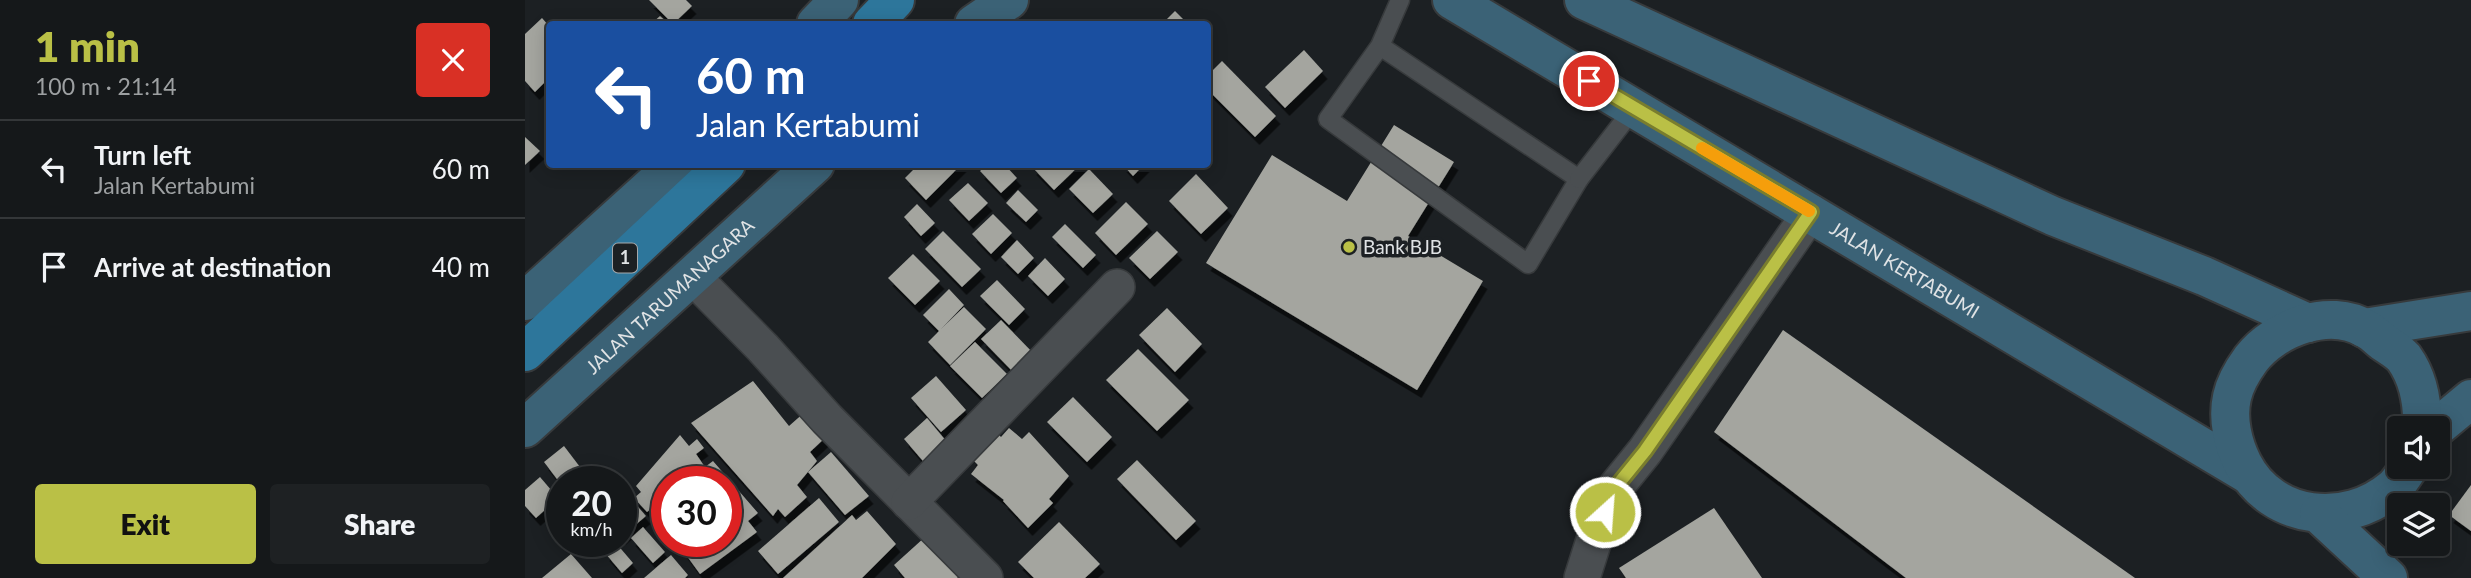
<!DOCTYPE html>
<html lang="en">
<head>
<meta charset="utf-8">
<style>
	:root { --surface:#15181a; --page:#1e2123; --text:#f1f3f6; --muted:#9da0a2; --line:#343739; --accent:#bac046 }
	body { margin:0; font-family:Lato,sans-serif; background:var(--page); color:var(--text); height:100vh; display:flex; flex-direction:column; font-size:26px; white-space:nowrap }
	* { box-sizing:border-box; margin:0 }
	p { font-size:23px; color:var(--muted) }
	.icon { flex:none; width:38px; height:38px; fill:none; stroke:currentColor; stroke-width:2; stroke-linecap:round; stroke-linejoin:round }
	.map { position:relative; flex:1; overflow:hidden }
	.sheet { display:flex; flex-direction:column; background:var(--surface); width:525px }
	.sheet>* { flex:none }
	.hud { position:absolute; left:21px; top:21px; width:665px; height:147px; border-radius:7px; box-shadow:0 4px 18px #0003,0 0 0 2px var(--line); background:#1a4fa0; color:#fff; overflow:hidden }
	.tools { position:absolute; left:1862px; top:416px; display:grid; gap:14px }
	.tools a { display:grid; place-items:center; width:63px; height:63px; border-radius:7px; background:var(--surface); box-shadow:0 4px 18px #0003,0 0 0 2px var(--line); font-size:35px }
	.speed { position:absolute; left:21px; top:466px; display:flex; gap:14px; font-size:35px; font-weight:700; text-align:center }
	.speed>* { display:grid; place-content:center; width:91px; height:91px; border-radius:50%; background:var(--surface); box-shadow:0 4px 18px #0003,0 0 0 2px var(--line); line-height:1 }
	.speed small { font-size:18px; font-weight:400 }
	.speed .limit { border:10px solid #d22; background:#fff; color:#111 }
	.pin { position:absolute; display:grid; place-items:center; width:60px; height:60px; color:#fff; margin:-30px; border:4px solid #fff; border-radius:50%; box-shadow:0 2px 7px #0007 }
	.me { position:absolute; width:77px; margin:-38px; rotate:26deg; stroke-linejoin:round; filter:drop-shadow(0 0 5px #0008) }
	.turn { display:flex; align-items:center; gap:24px; height:147px; padding:0 35px; font-size:32px }
	.turn .icon { width:91px; height:91px; stroke-width:2.5 }
	.turn b { display:block; font-size:49px; line-height:60px }
	.round { display:grid; place-items:center; flex:none; width:74px; height:74px; border-radius:7px; background:var(--page) }
	.headline { display:flex; align-items:center; justify-content:space-between; height:119px; padding:0 35px }
	h1 { font-size:42px; font-weight:800; line-height:52px; color:var(--accent) }
	.primary-button { display:flex; gap:14px; margin-top:auto; padding:14px 35px }
	.primary-button a { flex:1; height:80px; border-radius:7px; background:var(--accent); color:#111; font-size:28px; font-weight:800; line-height:80px; text-align:center }
	.primary-button a+a { background:var(--page); color:var(--text) }
	ul { padding:0; list-style:none }
	li { display:flex; align-items:center; gap:21px; height:98px; padding:0 35px; border-top:2px solid var(--line) }
	li div { flex:1 }
	li b { display:block; font-size:26px }
	li em { font-style:normal }
	main { display:flex; flex:1; min-height:0 }
	.map>svg:first-child { display:block }
	.building { fill:#a4a59f; filter:url(#shadow) }
	.lines { fill:none; stroke-linecap:round; stroke-linejoin:round }
	.lane-casing { stroke:#373a3c; stroke-width:21 }
	.street-casing { stroke:#373a3c; stroke-width:38 }
	.secondary-casing { stroke:#373a3c; stroke-width:42 }
	.primary-casing { stroke:#373a3c; stroke-width:42 }
	.lane { stroke:#4a4e51; stroke-width:18 }
	.street { stroke:#4a4e51; stroke-width:35 }
	.secondary { stroke:#3b6276; stroke-width:38 }
	.primary { stroke:#2d769b; stroke-width:38 }
	.route-casing { stroke:#797d2e; stroke-width:18 }
	.route { stroke:#bac046; stroke-width:12 }
	.slow { stroke:#f59e0b; stroke-width:12 }
	.poi-dot { fill:#bac046; stroke:#1c2023; stroke-width:2.5 }
	.labels { text-anchor:middle; stroke-width:7; stroke-linejoin:round; paint-order:stroke }
	.shield { fill:#1c2023; stroke:#a5a8ab; stroke-width:2 }
	.shield-label { font-size:18px; font-weight:bold; fill:#e0e3e5 }
	.poi-label { font-size:19px; fill:#e0e3e5; stroke:#1c2023; text-anchor:start }
	.street-label { font-size:19px; fill:#e0e3e5; stroke:#1c2023 }
</style>
</head>
<body>
<main>
<section class="sheet">
<div class="headline"><div><h1>1 min</h1><p>100 m · 21:14</p></div><a class="round" style="background:#d93025;color:#fff"><svg class="icon" aria-label="close" viewBox="0 0 24 24"><path d="M6 6l12 12M18 6L6 18"/></svg></a></div>
<ul>
<li><svg class="icon" aria-label="left" viewBox="0 0 24 24"><path d="M17 20v-9H6M10 6l-5 5 5 5"/></svg><div><b>Turn left</b><p>Jalan Kertabumi</p></div><em>60 m</em></li>
<li><svg class="icon" aria-label="arrive" viewBox="0 0 24 24"><path d="M6 21V4h12l-3 4 3 4H6"/></svg><div><b>Arrive at destination</b></div><em>40 m</em></li>
</ul>
<div class="primary-button"><a>Exit</a><a>Share</a></div>
</section>
<div class="map">
<svg width="1946" height="578" viewBox="0 0 1946 578">
	<defs>
		<filter id="shadow"><feDropShadow dx="4.5" dy="8" stdDeviation="0" flood-color="#0009"/></filter>
	</defs>
	<rect width="100%" height="100%" fill="#1c2023"/>
	<g class="building">
		<path d="M 124,0 L 161,0 L 167,6 L 148,24 Z"/>
		<path d="M 650,11 L 663,24 L 645,24 L 641,20 Z"/>
		<path d="M 135,16 L 144,24 L 126,24 Z"/>
		<path d="M 17,18 L 24,26 L 24,78 L 10,92 L 0,81 L 0,34 Z"/>
		<path d="M 779,50 L 798,71 L 760,108 L 740,87 Z"/>
		<path d="M 697,61 L 751,116 L 730,137 L 682,89 L 682,76 Z"/>
		<path d="M 869,125 L 929,162 L 883,236 L 958,281 L 892,390 L 681,263 L 747,155 L 822,201 Z"/>
		<path d="M 0,137 L 15,151 L 0,165 Z"/>
		<path d="M 394,164 L 437,164 L 401,200 L 380,178 Z"/>
		<path d="M 463,164 L 479,164 L 492,178 L 476,193 L 455,171 Z"/>
		<path d="M 510,164 L 556,164 L 529,190 L 507,167 Z"/>
		<path d="M 597,164 L 620,164 L 608,176 Z"/>
		<path d="M 564,169 L 588,194 L 568,213 L 544,189 Z"/>
		<path d="M 671,174 L 703,208 L 676,234 L 644,201 Z"/>
		<path d="M 443,183 L 463,203 L 444,221 L 424,200 Z"/>
		<path d="M 493,190 L 513,210 L 501,222 L 481,203 Z"/>
		<path d="M 601,202 L 623,224 L 591,255 L 570,233 Z"/>
		<path d="M 392,204 L 410,223 L 396,236 L 379,217 Z"/>
		<path d="M 468,214 L 487,233 L 466,254 L 447,234 Z"/>
		<path d="M 540,224 L 571,255 L 558,268 L 527,237 Z"/>
		<path d="M 418,231 L 456,269 L 437,287 L 400,249 Z"/>
		<path d="M 632,231 L 653,252 L 625,279 L 604,258 Z"/>
		<path d="M 492,240 L 509,258 L 493,274 L 476,257 Z"/>
		<path d="M 388,254 L 415,281 L 390,305 L 363,278 Z"/>
		<path d="M 520,258 L 540,279 L 523,296 L 503,276 Z"/>
		<path d="M 472,280 L 500,309 L 484,325 L 455,296 Z"/>
		<path d="M 424,289 L 439,305 L 416,329 L 439,307 L 461,329 L 425,365 L 403,342 L 414,331 L 398,315 Z"/>
		<path d="M 642,308 L 677,344 L 650,372 L 614,335 Z"/>
		<path d="M 476,320 L 511,356 L 491,375 L 456,339 Z"/>
		<path d="M 1258,330 L 1610,578 L 1381,578 L 1189,432 Z"/>
		<path d="M 450,342 L 482,374 L 457,398 L 425,366 Z"/>
		<path d="M 613,349 L 664,400 L 632,431 L 581,380 Z"/>
		<path d="M 411,376 L 441,410 L 416,432 L 386,398 Z"/>
		<path d="M 228,381 L 264,426 L 281,411 L 303,435 L 285,452 L 292,461 L 272,485 L 282,497 L 260,517 L 253,509 L 248,516 L 166,423 Z"/>
		<path d="M 548,397 L 587,437 L 562,462 L 522,422 Z"/>
		<path d="M 402,418 L 427,448 L 404,468 L 379,439 Z"/>
		<path d="M 484,428 L 497,439 L 504,432 L 544,476 L 524,499 L 528,503 L 503,528 L 478,501 L 479,500 L 446,474 L 453,465 L 446,458 L 472,433 L 476,437 Z"/>
		<path d="M 155,435 L 164,446 L 172,439 L 179,448 L 171,454 L 180,467 L 188,461 L 233,513 L 223,521 L 232,532 L 175,574 L 151,541 L 201,541 L 201,481 L 142,481 L 142,530 L 129,515 L 131,514 L 127,508 L 122,512 L 109,498 L 116,492 L 111,486 Z"/>
		<path d="M 39,446 L 55,467 L 35,483 L 19,462 Z"/>
		<path d="M 306,452 L 344,496 L 320,515 L 283,472 Z"/>
		<path d="M 612,460 L 671,521 L 651,540 L 592,479 Z"/>
		<path d="M 15,477 L 33,498 L 11,518 L 0,506 L 0,490 Z"/>
		<path d="M 1946,485 L 1946,531 L 1924,515 Z"/>
		<path d="M 96,487 L 121,516 L 96,537 Z"/>
		<path d="M 294,498 L 314,522 L 253,574 L 233,551 Z"/>
		<path d="M 1189,508 L 1237,578 L 1101,578 L 1094,568 Z"/>
		<path d="M 342,511 L 371,544 L 337,578 L 258,578 L 327,515 L 331,520 Z"/>
		<path d="M 534,522 L 575,564 L 560,578 L 509,578 L 493,562 Z"/>
		<path d="M 118,527 L 140,552 L 128,563 L 106,538 Z"/>
		<path d="M 400,537 L 434,576 L 432,578 L 380,578 L 369,565 Z"/>
		<path d="M 91,543 L 108,563 L 97,573 L 80,553 Z"/>
		<path d="M 46,554 L 67,578 L 17,578 Z"/>
		<path d="M 146,555 L 163,575 L 160,578 L 119,578 Z"/>
	</g>
	<g class="lines">
		<g class="lane-casing">
			<g id="lane">
				<path d="M 855,46 L 1054,179 L 1003,264 L 803,119 L 855,46 L 875,0"/>
				<path d="M 1054,179 L 1109,108"/>
			</g>
		</g>
		<g class="street-casing">
			<g id="street">
				<path d="M 167,276 L 238,348 L 302,419 L 460,578"/>
				<path d="M 384,502 L 592,287"/>
				<path d="M 1057,578 L 1070,537 L 1090,488 L 1120,451 L 1286,212"/>
			</g>
		</g>
		<g class="secondary-casing">
			<g id="secondary">
				<path id="s1" d="M 927,0 L 1724,475"/>
				<path d="M 1059,0 L 1528,216 L 1679,276 L 1783,323"/>
				<path d="M 291,24 L 314,0"/>
				<path d="M 449,24 L 484,0"/>
				<path d="M 0,301 L 151,164"/>
				<path d="M 1839,328 L 1946,311"/>
				<path id="s2" d="M 0,428 L 290,164"/>
				<path d="M 1910,429 L 1946,399"/>
				<path d="M 1884,467 C 1879,474 1874,483 1868,488 C 1821,528 1747,520 1718,464 C 1708,444 1702,419 1707,397 C 1710,383 1718,370 1726,359 C 1750,328 1804,307 1841,329 C 1847,332 1852,337 1858,342 C 1865,347 1874,352 1879,358 C 1894,379 1898,403 1897,429"/>
				<path d="M 1794,514 L 1863,578"/>
			</g>
		</g>
		<g class="primary-casing">
			<g id="primary">
				<path d="M 347,24 L 370,0"/>
				<path d="M 0,352 L 201,164"/>
			</g>
		</g>
		<use href="#lane" class="lane"/>
		<use href="#street" class="street"/>
		<use href="#secondary" class="secondary"/>
		<use href="#primary" class="primary"/>
	</g>
	<g class="lines">
		<g class="route-casing">
			<path id="route" d="M 1064,81 L 1286,212 L 1120,451 L 1090,488 L 1080,512"/>
		</g>
		<use href="#route" class="route"/>
		<path class="slow" d="M 1177,148 L 1284,211"/>
	</g>
	<circle class="poi-dot" cx="824" cy="247" r="7"/>
	<g class="labels">
		<rect class="shield" x="88" y="243.5" width="24" height="29" rx="5"/>
		<g class="shield-label">
			<text x="100" y="264">1</text>
		</g>
		<g class="poi-label">
			<text x="838" y="254">Bank BJB</text>
		</g>
		<g class="street-label">
			<text dy="7" stroke="none"><textPath href="#s1" startOffset="527">JALAN KERTABUMI</textPath></text>
			<text dy="7" stroke="none"><textPath href="#s2" startOffset="196">JALAN TARUMANAGARA</textPath></text>
		</g>
	</g>
</svg>
<div class="tools">
<a><svg class="icon" aria-label="sound" viewBox="0 0 24 24"><path d="M4 9h4l5-4v14l-5-4H4zM17 9q2 3 0 6"/></svg></a>
<a><svg class="icon" aria-label="layers" viewBox="0 0 24 24"><path d="M12 4l9 5-9 5-9-5zM3 14l9 5 9-5"/></svg></a>
</div>
<div class="speed"><div>20<small>km/h</small></div><div class="limit">30</div></div>
<div class="pin" style="left:1064px;top:81px;background:#d93025"><svg class="icon" aria-label="arrive" viewBox="0 0 24 24"><path d="M6 21V4h12l-3 4 3 4H6"/></svg></div>
<svg class="me" style="left:1080px;top:512px" viewBox="-20 -20 40 40"><circle r="17" fill="#bac046" stroke="#fff" stroke-width="3"/><path d="M0-11L8 9 0 5-8 9z" fill="#fff"/></svg>
<div class="hud">
<div class="turn"><svg class="icon" aria-label="left" viewBox="0 0 24 24"><path d="M17 20v-9H6M10 6l-5 5 5 5"/></svg><div><b>60 m</b>Jalan Kertabumi</div></div>
</div>
</div>
</main>
</body>
</html>
